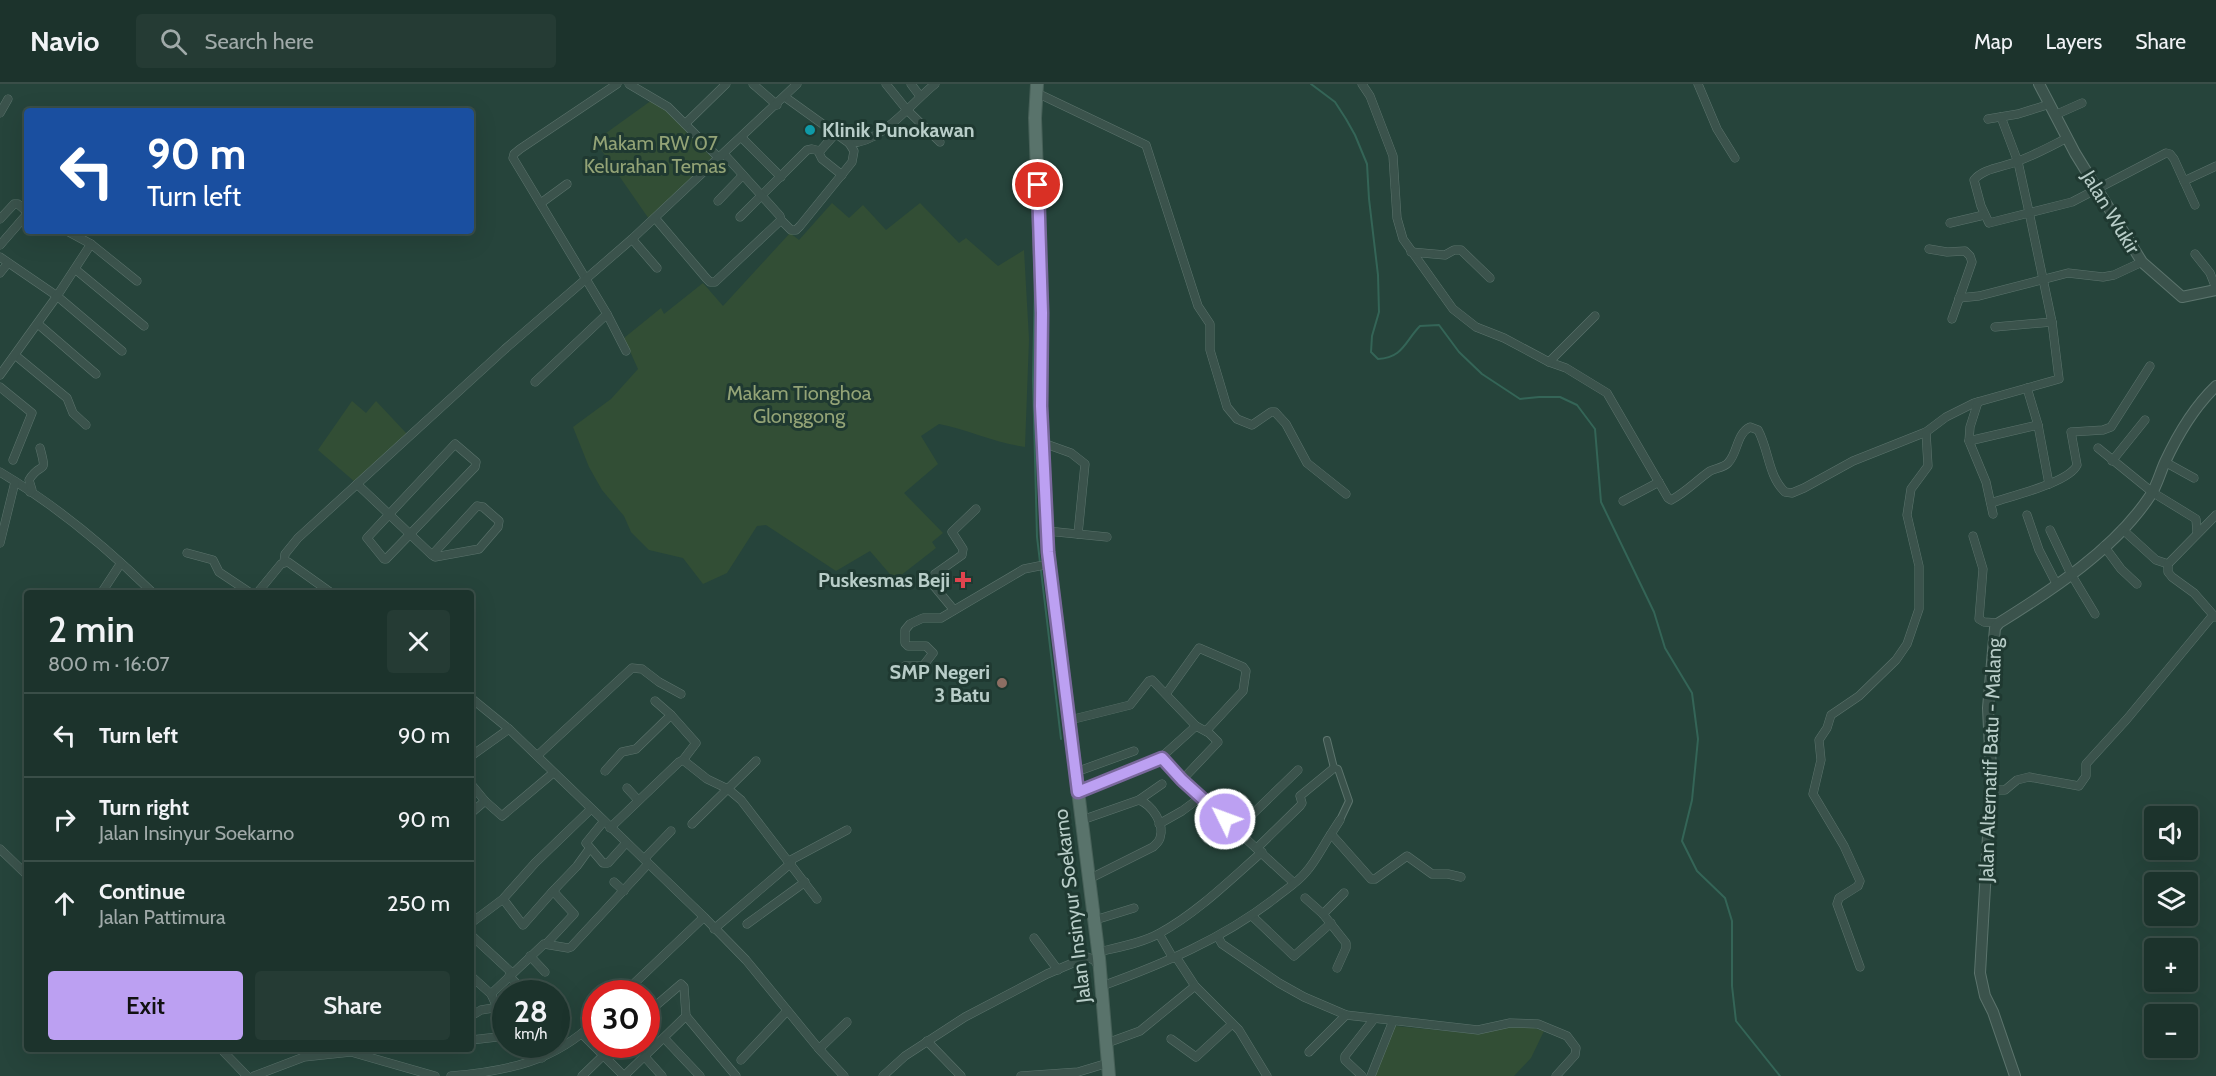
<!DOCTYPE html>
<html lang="en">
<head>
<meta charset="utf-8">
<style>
	:root { --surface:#1c332c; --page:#253b34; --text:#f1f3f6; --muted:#a0aaa9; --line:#3a4e48; --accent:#bca0f2 }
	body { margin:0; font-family:Cabin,sans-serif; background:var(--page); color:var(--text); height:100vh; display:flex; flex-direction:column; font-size:22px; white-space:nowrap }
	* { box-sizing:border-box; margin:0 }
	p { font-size:20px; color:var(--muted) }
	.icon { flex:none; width:33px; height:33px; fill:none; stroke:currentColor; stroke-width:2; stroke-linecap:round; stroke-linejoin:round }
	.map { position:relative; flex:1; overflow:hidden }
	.sheet { position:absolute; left:24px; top:506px; width:450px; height:462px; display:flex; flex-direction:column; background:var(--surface); border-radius:6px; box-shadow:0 6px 24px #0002,0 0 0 2px var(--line) }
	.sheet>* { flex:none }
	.hud { position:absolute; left:24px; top:24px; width:450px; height:126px; border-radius:6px; box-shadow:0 6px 24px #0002,0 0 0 2px var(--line); background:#1a4fa0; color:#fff; overflow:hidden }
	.controls { position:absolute; left:2144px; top:722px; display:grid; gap:12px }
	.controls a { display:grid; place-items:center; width:54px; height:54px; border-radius:6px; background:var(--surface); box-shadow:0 6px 24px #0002,0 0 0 2px var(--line); font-size:30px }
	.speed { position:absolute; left:492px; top:896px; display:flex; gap:12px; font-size:30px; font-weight:700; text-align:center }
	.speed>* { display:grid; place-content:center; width:78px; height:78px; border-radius:50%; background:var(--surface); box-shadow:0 6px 24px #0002,0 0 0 2px var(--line); line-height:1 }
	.speed small { font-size:15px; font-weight:400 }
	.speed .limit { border:9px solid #d22; background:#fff; color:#111 }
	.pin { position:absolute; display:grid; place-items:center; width:51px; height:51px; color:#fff; margin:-26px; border:3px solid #fff; border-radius:50%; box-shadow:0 2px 6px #0007 }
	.me { position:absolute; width:66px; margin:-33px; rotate:312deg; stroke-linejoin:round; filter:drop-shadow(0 0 4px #0008) }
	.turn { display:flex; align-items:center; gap:21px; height:126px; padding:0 24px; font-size:27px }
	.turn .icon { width:78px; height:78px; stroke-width:2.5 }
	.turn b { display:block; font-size:42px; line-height:51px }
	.round { display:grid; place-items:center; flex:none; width:63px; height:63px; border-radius:6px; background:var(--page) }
	.head { display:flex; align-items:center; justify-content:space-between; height:102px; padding:0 24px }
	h1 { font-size:36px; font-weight:600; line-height:45px }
	.button { display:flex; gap:12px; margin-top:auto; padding:12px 24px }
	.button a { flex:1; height:69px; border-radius:6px; background:var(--accent); color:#111; font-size:24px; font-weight:600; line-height:69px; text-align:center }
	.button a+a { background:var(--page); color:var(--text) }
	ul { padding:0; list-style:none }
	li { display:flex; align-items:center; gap:18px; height:84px; padding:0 24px; border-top:2px solid var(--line) }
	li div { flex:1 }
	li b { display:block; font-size:22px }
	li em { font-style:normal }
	header { display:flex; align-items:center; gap:36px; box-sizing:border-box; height:84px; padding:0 30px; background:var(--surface); border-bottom:2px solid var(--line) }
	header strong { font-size:28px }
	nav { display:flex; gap:33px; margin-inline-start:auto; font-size:21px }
	.search { width:420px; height:54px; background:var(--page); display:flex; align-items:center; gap:15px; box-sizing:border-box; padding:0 21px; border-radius:6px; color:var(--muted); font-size:22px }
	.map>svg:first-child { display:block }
	.green { fill:#324e35 }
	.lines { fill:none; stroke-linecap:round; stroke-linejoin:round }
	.stream { stroke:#346557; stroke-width:2 }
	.pedestrian-casing { stroke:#5c746d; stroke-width:8 }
	.minor-casing { stroke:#5c746d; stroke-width:9 }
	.tertiary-casing { stroke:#5c746d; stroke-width:12 }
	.primary-casing { stroke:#476058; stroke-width:14 }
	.pedestrian { stroke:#3b534c; stroke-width:6 }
	.minor { stroke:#3b534c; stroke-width:8 }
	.tertiary { stroke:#3b534c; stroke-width:10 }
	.primary { stroke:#59736b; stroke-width:12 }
	.route-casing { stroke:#7a689d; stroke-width:15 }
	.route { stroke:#bca0f2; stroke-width:10 }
	.culture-dot { fill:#0f9aa8; stroke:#1f3931; stroke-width:2 }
	.health-dot { fill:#e0444e; stroke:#1f3931; stroke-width:2 }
	.education-dot { fill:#8d6e63; stroke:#1f3931; stroke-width:2 }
	.labels { text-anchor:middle; stroke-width:6; stroke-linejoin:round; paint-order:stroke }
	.poi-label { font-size:20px; font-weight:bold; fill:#b8cdc8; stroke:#1f3931; text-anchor:end }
	.park-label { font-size:20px; fill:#93a376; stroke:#1f3931 }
	.street-label { font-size:20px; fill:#b8cdc8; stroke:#1f3931 }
</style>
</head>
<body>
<header>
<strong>Navio</strong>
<div class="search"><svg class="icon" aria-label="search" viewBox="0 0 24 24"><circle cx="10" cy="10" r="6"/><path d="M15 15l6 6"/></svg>Search here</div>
<nav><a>Map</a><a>Layers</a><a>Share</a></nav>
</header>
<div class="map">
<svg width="2216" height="992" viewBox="0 0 2216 992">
	<rect width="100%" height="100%" fill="#26443b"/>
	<g class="green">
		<path d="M 652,16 L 664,23 L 712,74 L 649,135 L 595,57 Z"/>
		<path d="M 832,119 L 849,134 L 863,121 L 886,146 L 920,119 L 959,159 L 966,154 L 998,182 L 1024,166 L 1029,255 L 1025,363 C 996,359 969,346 939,340 L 921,352 L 938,380 L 904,409 L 943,449 L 932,458 L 936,464 L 895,496 L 870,467 L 836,487 L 766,441 L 757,442 L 727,489 L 703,500 L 683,474 L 649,466 L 631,448 L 624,432 L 602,406 L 589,383 L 573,343 L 611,315 L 638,285 L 624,254 L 661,224 L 664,230 L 703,199 L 723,222 L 790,149 L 799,156 Z"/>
		<path d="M 352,317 L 366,329 L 376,317 L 407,350 L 355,398 L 318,366 Z"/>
		<path d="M 1395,942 L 1478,950 L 1513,942 L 1530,943 L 1544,947 L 1531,974 L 1514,992 L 1370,992 L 1392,943 Z"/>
	</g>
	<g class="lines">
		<g class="stream">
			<path d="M 1311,0 L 1335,18 L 1346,35 L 1355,51 L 1367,80 L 1369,115 L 1378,191 L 1379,228 L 1372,252 L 1371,268 L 1378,275 C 1403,274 1405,257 1420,242 L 1439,241 L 1459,268 L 1482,290 L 1520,315 L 1539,313 L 1560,313 L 1577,321 L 1595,345 L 1601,418 L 1654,528 L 1665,564 L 1692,609 L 1698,655 L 1692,716 L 1682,757 L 1697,787 L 1725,814 L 1732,837 L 1732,902 L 1736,937 L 1780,992"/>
			<path d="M 1035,195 L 1033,296 L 1037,453 L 1061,655"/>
		</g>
		<g class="pedestrian-casing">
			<path id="pedestrian" d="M 1327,656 L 1334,684 L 1338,685 L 1349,717 L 1340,736"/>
		</g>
		<g class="minor-casing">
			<g id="minor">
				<path d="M 617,0 L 520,65 L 514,70 L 513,74 L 607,230 L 626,267"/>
				<path d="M 629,0 L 668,23 L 719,74"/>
				<path d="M 753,0 L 777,21"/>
				<path d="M 886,0 L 907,26 L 940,58"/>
				<path d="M 911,0 L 920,12"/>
				<path d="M 1362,0 L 1370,12 L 1393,72 L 1397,134 L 1403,155 L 1453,225 L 1476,243 L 1504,254 L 1549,278 L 1566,284 L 1607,309 L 1668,414 L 1671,416 C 1686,408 1697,396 1710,387 C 1716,384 1723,384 1728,379 C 1738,369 1736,350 1750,343 L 1758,346 C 1769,366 1768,392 1785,408 L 1792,409 L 1804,404 L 1853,377 L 1926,348 L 1946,333 L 1974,319 L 2059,295 L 2052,238 L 2029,128 L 2018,78 L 2001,33"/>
				<path d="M 1698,0 L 1717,45 L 1735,74"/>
				<path d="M 1037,9 L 1146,61 L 1198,222 L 1210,240 L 1210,266 L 1227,323 L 1237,335 L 1252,341 L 1271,328 L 1275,328 L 1286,340 L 1307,379 L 1346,410"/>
				<path d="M 785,13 L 849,59 C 881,60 911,19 935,0"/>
				<path d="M 0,29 L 8,15"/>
				<path d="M 2055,31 L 2082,19"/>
				<path d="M 1988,35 L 2018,30 L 2050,20"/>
				<path d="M 685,40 L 726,0"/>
				<path d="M 742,54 L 781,93"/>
				<path d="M 2067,54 C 2051,62 2035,71 2018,77 C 2005,83 1983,84 1974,96 L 1981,122 L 1989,139 L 2072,118 L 2166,69 L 2170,70 L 2174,75 L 2195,121"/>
				<path d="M 818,67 L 822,75 L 842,91"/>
				<path d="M 2184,97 L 2216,82"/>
				<path d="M 718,117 L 743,91"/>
				<path d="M 541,119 L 567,100"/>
				<path d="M 740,133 L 807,66 L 812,65 L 820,67 L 836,49"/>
				<path d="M 655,134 L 706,194 L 710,198 L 715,198 L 781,136 L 780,132 L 724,70"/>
				<path d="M 0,135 L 14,120 L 18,120 L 27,128"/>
				<path d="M 781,136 L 791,146 L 796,146 L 800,142 L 852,78 L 854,67 L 849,59"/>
				<path d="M 1950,139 L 1984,131"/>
				<path d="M 67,147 L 91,160"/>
				<path d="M 632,155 L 657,184"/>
				<path d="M 0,161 L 27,130"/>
				<path d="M 1929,165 L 1947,168 L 1965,167 L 1970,172 L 1972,178 L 1952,235"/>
				<path d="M 1411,168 L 1445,171 L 1454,166 L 1461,166 L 1490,194"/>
				<path d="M 2195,170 L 2210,189 L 2216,204"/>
				<path d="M 0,173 L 57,212 L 122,267"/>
				<path d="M 75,185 L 144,242"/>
				<path d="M 0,189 L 8,179"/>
				<path d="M 1959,214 L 1979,212 L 2068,189 L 2103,193 L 2114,191 L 2142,178"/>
				<path d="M 38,240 L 96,290"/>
				<path d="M 1995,243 L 2052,238"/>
				<path d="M 15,271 L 67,314 L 73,329 L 86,341"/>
				<path d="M 1549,278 L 1595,232"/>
				<path d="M 0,291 L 57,212 L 91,160 L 137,197"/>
				<path d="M 535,298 L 607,230"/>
				<path d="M 0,303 L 32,329 L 13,376"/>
				<path d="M 2027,304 L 2038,341 L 2049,400"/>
				<path d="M 1978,318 L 1970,343 L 1969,357 L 1986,398 L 1993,430"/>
				<path d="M 1969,357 L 2038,341"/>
				<path d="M 1043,359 L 1071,369 L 1085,380 L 1078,450"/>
				<path d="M 455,360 L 476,378 L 475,383 L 386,475 L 384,475 L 367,454 Z"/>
				<path d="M 2098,364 L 2152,408 L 2196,435 L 2197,449"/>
				<path d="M 2112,377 L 2145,336"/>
				<path d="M 2165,378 L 2194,394"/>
				<path d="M 0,388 C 54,420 107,464 152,508"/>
				<path d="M 357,400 L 432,471 L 435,473 L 479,465 L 498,443 L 499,437 L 483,423 L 477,422 L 432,471"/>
				<path d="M 30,408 L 32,406 L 29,396 C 41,376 48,393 40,364"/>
				<path d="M 1623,417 L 1659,398"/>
				<path d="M 1991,419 C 2010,412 2069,399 2077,381 L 2071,348 L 2103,346 L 2111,343 L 2150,282"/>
				<path d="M 2027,431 L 2039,466 L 2057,501"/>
				<path d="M 2122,445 L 2156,476 L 2168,480 L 2216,431"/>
				<path d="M 2050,446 L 2071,490 L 2095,530"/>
				<path d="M 1047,447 L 1107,453"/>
				<path d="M 1973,452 L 1983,485 L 1979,535 L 1984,538 L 1999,539"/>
				<path d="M 0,459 L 15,398"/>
				<path d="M 2104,462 L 2121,485 L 2137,500"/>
				<path d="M 187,469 L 213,476 L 219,488 L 249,508"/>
				<path d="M 284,478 L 285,470 L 298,454 L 505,265 L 632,155 L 797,0"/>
				<path d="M 2168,480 L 2168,488 L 2172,493 L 2194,509 L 2215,533"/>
				<path d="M 102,508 L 121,479"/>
				<path d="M 258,508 L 281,480 L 288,478 L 330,508"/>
				<path d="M 954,526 L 934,502 L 932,495 L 935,490 L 962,471 L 963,465 L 952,448 L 976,425"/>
				<path d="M 905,582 L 923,582 L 933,569 L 926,562 L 908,562 L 905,559 L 905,546 L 910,540 L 923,534 L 941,534 L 1024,485 L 1049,480"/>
				<path d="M 1166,610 L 1199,564 L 1243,583 L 1246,587 L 1243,607 L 1206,647"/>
				<path d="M 471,614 L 509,645 L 704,833 L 746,876 L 819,965 L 844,992"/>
				<path d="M 655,617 L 671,631 L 696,659 L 683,676"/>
				<path d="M 1070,636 L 1130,621 L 1149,597 L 1152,596 L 1196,642 L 1209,649 L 1218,658 L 1182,696"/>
				<path d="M 471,672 L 509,645"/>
				<path d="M 537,672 L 632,584 L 642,585 L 659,598 L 681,610"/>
				<path d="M 1162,674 L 1182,696 L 1294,799"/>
				<path d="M 605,687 L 622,668 L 636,665 L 671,631"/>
				<path d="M 1076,688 L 1134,667"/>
				<path d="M 471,700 L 485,717 L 502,732 L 553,689"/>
				<path d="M 627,704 L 638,716"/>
				<path d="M 1992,706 L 2005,706 L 2017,696 L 2029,693 L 2079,702 L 2086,692 L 2086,680 L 2127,635 L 2213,531"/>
				<path d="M 1078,708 L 1157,677 L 1196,642"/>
				<path d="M 1139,716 L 1162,700"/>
				<path d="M 471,729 L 485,717"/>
				<path d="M 1082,736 L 1139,716 C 1152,721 1165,740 1160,754 C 1159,758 1156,760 1153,763 L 1089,795"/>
				<path d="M 1340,736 L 1331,750 L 1371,795 L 1375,795 L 1407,772 L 1432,790 L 1448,790 L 1461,793"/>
				<path d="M 604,737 L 586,759 L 603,779 L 608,779 L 626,759"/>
				<path d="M 692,740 L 756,677"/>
				<path d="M 1159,740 L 1182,727 L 1201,713"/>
				<path d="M 610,744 L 679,678 L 683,676 L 707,695 L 728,705 L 741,716 L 817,815"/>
				<path d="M 1237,745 L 1298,686"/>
				<path d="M 1257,764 L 1300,722 L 1302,719 L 1300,712 L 1334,684"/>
				<path d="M 0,765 L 27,791"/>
				<path d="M 644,775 L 671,747"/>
				<path d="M 789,777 L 847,746"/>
				<path d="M 614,798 L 624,807"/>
				<path d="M 1305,814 L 1323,830 L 1346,859 L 1346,864 L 1337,884"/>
				<path d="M 503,815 L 523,841 L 553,807 L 577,782 L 590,764"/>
				<path d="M 1323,830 L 1344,809"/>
				<path d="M 1252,832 L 1294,872 L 1331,839"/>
				<path d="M 1095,836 L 1134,824"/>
				<path d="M 471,839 L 503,815 L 535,779 L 591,725"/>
				<path d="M 747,840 L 805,798"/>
				<path d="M 714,845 L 791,779"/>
				<path d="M 1159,850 L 1173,874"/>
				<path d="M 471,851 L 512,889"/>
				<path d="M 1218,853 L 1222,860 L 1279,899 L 1304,913 L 1346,931 L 1478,946 L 1510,939 L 1538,940 L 1567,952 L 1576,964 L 1575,971 L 1556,992"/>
				<path d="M 1034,854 L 1058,886"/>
				<path d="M 547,859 L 574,830 L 553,807"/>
				<path d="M 1099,868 C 1119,863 1142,859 1160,849 C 1198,828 1230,796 1262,768"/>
				<path d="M 530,872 L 545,888"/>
				<path d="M 1176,873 L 1195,902 L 1239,946 L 1267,992"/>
				<path d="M 1860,883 L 1837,820 L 1839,814 L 1858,802 L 1860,797 L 1844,762 L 1813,710 L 1821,676 L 1819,656 L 1827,644 L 1831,631 L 1859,612 L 1896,576 L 1907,560 L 1919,525 L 1919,482 L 1907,431 L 1911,405 L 1928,382 L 1926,348"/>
				<path d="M 471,892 L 491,910 L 506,942"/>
				<path d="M 509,892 L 526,909"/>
				<path d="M 1102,902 C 1163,880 1222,855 1274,815 C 1285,806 1297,799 1306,788 C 1316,777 1323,762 1331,750"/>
				<path d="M 624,909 L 704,833"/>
				<path d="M 491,910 L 544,860 L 568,864 L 571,863 L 648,780"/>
				<path d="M 646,930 L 681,900 L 684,903 L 686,932 L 736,992"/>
				<path d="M 471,932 L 481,926 L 499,923"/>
				<path d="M 582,950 L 624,992 L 686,932"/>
				<path d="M 664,954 L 700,992"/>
				<path d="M 1171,955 L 1196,973 L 1232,940"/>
				<path d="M 471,956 L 506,952"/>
				<path d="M 927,957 L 961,992"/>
				<path d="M 1107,959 L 1140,947 L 1195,902"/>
				<path d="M 525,960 L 542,974"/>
				<path d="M 220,964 L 247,992"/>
				<path d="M 819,965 L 847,938"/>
				<path d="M 1309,968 L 1346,931"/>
				<path d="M 645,973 L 662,992"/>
				<path d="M 741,976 L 787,927"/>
				<path d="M 254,992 L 304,973 L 351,968 L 435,992"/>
				<path d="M 451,992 C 508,987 553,978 596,937"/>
				<path d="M 582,992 L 615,960"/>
				<path d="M 883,992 L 905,972 L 965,933 L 1047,890 L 1087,873 L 1094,876 L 1099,883"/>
				<path d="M 1021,992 L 1078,988 L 1108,979"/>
				<path d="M 1362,992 L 1345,976 L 1345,972 L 1374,935"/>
				<path d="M 1371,992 L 1393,937"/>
			</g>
		</g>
		<g class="tertiary-casing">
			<g id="tertiary">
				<path d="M 2039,0 L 2075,69 L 2142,178 L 2182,213 L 2216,206"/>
				<path d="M 2015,992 L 1993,928 L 1985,912 L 1980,889 L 1989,734 L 1992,706 L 1988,624 L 1995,544 L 1999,539 C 2052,506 2115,465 2150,412 C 2157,402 2160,389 2165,378 C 2178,350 2193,324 2216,302"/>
			</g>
		</g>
		<g class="primary-casing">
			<path id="primary" d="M 1037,0 L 1035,34 L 1042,229 L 1041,322 L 1048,468 L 1099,874 L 1109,992"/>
		</g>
		<use href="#pedestrian" class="pedestrian"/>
		<use href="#minor" class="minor"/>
		<use href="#tertiary" class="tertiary"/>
		<use href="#primary" class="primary"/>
	</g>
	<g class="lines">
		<g class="route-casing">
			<path id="route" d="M 1038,101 L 1042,229 L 1041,322 L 1048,468 L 1078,708 L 1162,674 L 1182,696 L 1225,735"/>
		</g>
		<use href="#route" class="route"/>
	</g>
	<circle class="culture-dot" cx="810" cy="46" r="6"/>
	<path class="health-dot" d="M960 487h6v6h6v6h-6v6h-6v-6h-6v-6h6z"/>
	<circle class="education-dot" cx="1002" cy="599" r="6"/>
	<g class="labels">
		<g class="poi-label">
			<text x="822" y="53" text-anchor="start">Klinik Punokawan</text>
			<text x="950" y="503">Puskesmas Beji</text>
			<text x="990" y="595">SMP Negeri<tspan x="990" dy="23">3 Batu</tspan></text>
		</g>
		<g class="park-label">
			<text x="655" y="66">Makam RW 07<tspan x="655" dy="23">Kelurahan Temas</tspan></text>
			<text x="799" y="316">Makam Tionghoa<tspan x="799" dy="23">Glonggong</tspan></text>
		</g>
		<g class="street-label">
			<text transform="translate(2111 128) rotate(59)" y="7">Jalan Wukir</text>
			<text transform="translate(1990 676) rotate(-88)" y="7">Jalan Alternatif Batu - Malang</text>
			<text transform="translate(1072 822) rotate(-97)" y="7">Jalan Insinyur Soekarno</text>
		</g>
	</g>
</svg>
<div class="controls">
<a><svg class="icon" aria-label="sound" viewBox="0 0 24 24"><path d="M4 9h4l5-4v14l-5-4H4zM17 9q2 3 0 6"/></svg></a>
<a><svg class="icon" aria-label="layers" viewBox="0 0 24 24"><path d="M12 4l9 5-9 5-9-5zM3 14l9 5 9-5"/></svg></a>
<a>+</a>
<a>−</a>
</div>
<div class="speed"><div>28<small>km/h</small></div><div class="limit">30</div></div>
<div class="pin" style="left:1038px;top:101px;background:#d93025"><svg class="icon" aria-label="arrive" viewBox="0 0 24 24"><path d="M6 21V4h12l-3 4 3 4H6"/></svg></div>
<svg class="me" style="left:1225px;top:735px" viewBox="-20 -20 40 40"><circle r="17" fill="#bca0f2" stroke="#fff" stroke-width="3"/><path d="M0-11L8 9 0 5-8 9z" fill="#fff"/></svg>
<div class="hud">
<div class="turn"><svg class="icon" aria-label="left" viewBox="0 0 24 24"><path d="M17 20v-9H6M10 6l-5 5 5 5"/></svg><div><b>90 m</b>Turn left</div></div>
</div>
<section class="sheet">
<div class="head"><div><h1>2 min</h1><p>800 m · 16:07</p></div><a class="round"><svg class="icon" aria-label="close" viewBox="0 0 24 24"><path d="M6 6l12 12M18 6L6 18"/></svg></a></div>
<ul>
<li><svg class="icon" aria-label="left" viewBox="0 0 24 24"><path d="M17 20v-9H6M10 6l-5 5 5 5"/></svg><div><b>Turn left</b></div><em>90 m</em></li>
<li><svg class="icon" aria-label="right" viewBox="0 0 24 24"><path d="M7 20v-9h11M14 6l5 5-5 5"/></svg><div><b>Turn right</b><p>Jalan Insinyur Soekarno</p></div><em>90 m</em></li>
<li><svg class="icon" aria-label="ahead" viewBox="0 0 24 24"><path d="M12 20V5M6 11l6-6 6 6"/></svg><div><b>Continue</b><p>Jalan Pattimura</p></div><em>250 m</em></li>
</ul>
<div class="button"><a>Exit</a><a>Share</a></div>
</section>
</div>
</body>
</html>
